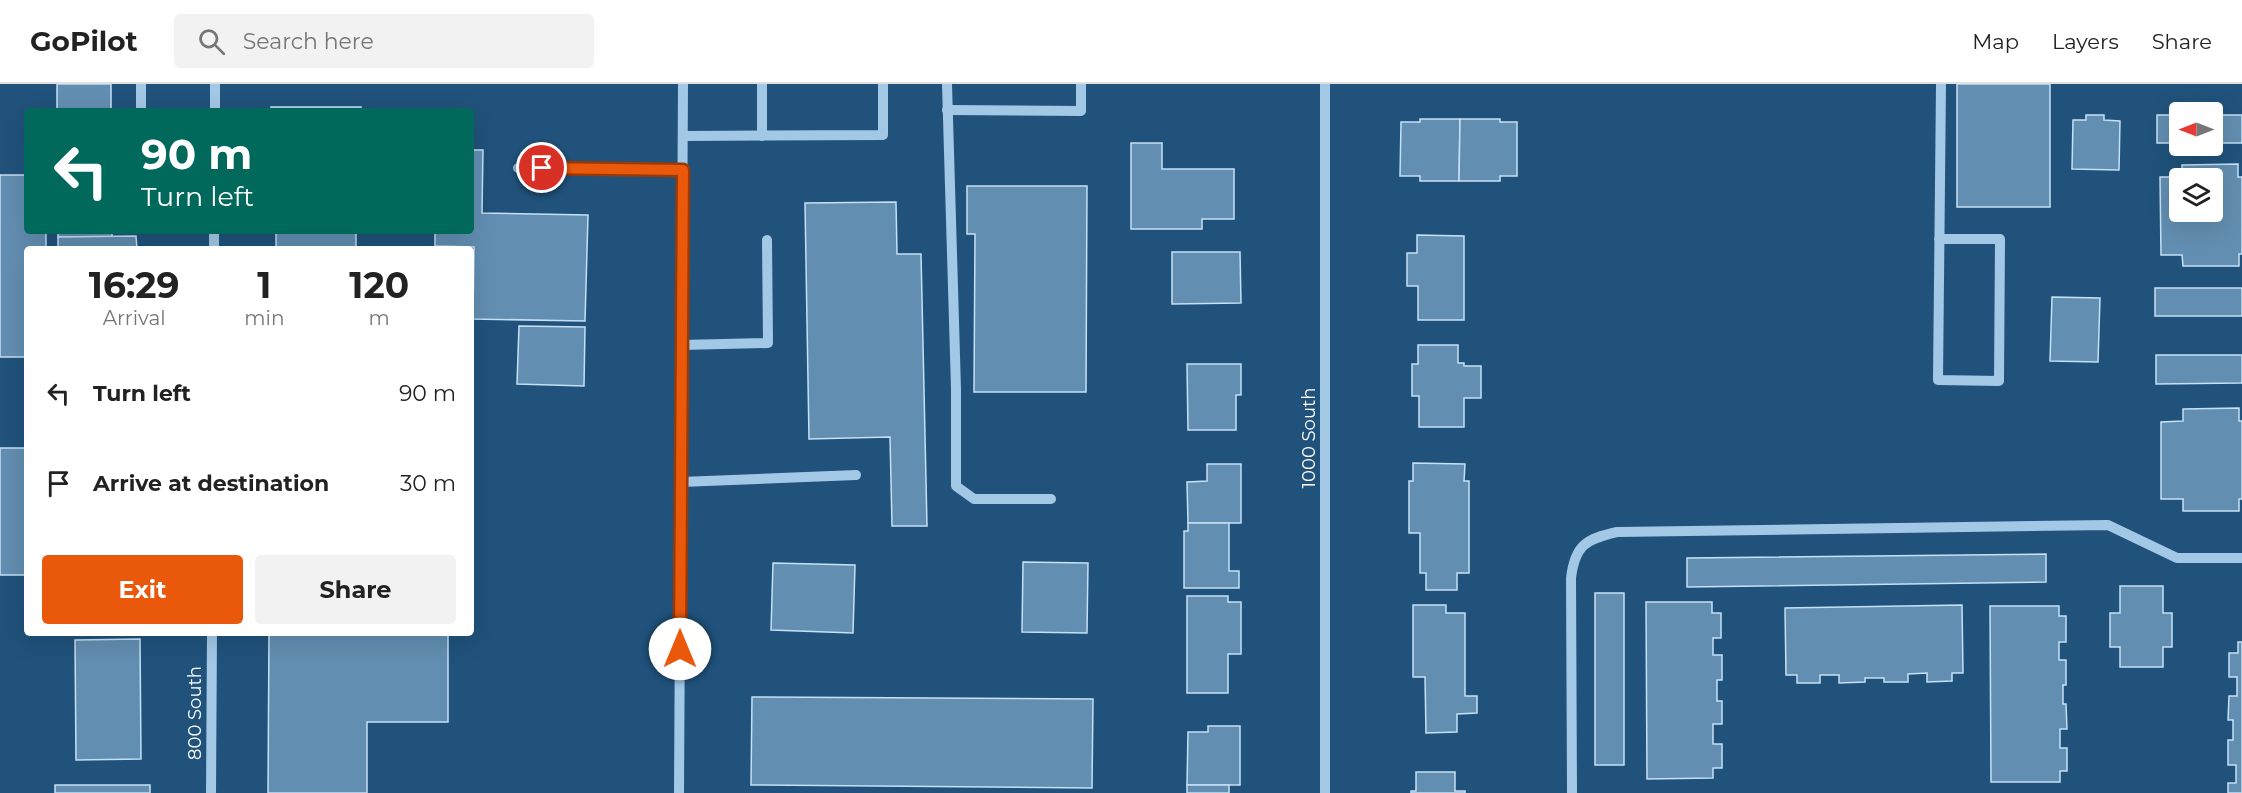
<!DOCTYPE html>
<html lang="en">
<head>
<meta charset="utf-8">
<style>
	:root { --surface:#fff; --page:#f2f2f2; --text:#222; --muted:#767676; --line:#e0e0e0; --accent:#ea580c }
	body { margin:0; font-family:Montserrat,sans-serif; background:var(--page); color:var(--text); height:100vh; display:flex; flex-direction:column; font-size:22px; white-space:nowrap }
	* { box-sizing:border-box; margin:0 }
	p { font-size:20px; color:var(--muted) }
	.icon { flex:none; width:33px; height:33px; fill:none; stroke:currentColor; stroke-width:2; stroke-linecap:round; stroke-linejoin:round }
	.map { position:relative; flex:1; overflow:hidden }
	.sheet { position:absolute; left:24px; top:162px; width:450px; height:390px; display:flex; flex-direction:column; background:var(--surface); border-radius:6px; box-shadow:0 6px 24px #0002 }
	.sheet>* { flex:none }
	.top-card { position:absolute; left:24px; top:24px; width:450px; height:126px; border-radius:6px; box-shadow:0 6px 24px #0002; background:#00695c; color:#fff; overflow:hidden }
	.needle { width:39px; rotate:270deg }
	.buttons { position:absolute; left:2169px; top:18px; display:grid; gap:12px }
	.buttons a { display:grid; place-items:center; width:54px; height:54px; border-radius:6px; background:var(--surface); box-shadow:0 6px 24px #0002; font-size:30px }
	.pin { position:absolute; display:grid; place-items:center; width:51px; height:51px; color:#fff; margin:-26px; border:3px solid #fff; border-radius:50%; box-shadow:0 2px 6px #0007 }
	.me { position:absolute; width:66px; margin:-33px; rotate:0deg; stroke-linejoin:round; filter:drop-shadow(0 0 4px #0008) }
	.turn { display:flex; align-items:center; gap:21px; height:126px; padding:0 18px; font-size:27px }
	.turn .icon { width:78px; height:78px; stroke-width:2.5 }
	.turn b { display:block; font-size:42px; line-height:51px }
	.eta { display:flex; justify-content:space-evenly; align-items:center; height:102px; text-align:center }
	.eta b { font-size:36px; font-weight:700; line-height:42px }
	.cta { display:flex; gap:12px; margin-top:auto; padding:12px 18px }
	.cta a { flex:1; height:69px; border-radius:6px; background:var(--accent); color:#fff; font-size:24px; font-weight:700; line-height:69px; text-align:center }
	.cta a+a { background:var(--page); color:var(--text) }
	ul { padding:0; list-style:none }
	li { display:flex; align-items:center; gap:18px; height:90px; padding:0 18px }
	li div { flex:1 }
	li b { display:block; font-size:22px }
	li em { font-style:normal }
	header { display:flex; align-items:center; gap:36px; box-sizing:border-box; height:84px; padding:0 30px; background:var(--surface); border-bottom:2px solid var(--line) }
	header strong { font-size:28px }
	nav { display:flex; gap:33px; margin-inline-start:auto; font-size:21px }
	.search { width:420px; height:54px; background:var(--page); display:flex; align-items:center; gap:15px; box-sizing:border-box; padding:0 21px; border-radius:6px; color:var(--muted); font-size:22px }
	.map>svg:first-child { display:block }
	.building { fill:#628eb1; stroke:#c6e0f5; stroke-width:1.5; fill-rule:evenodd }
	.lines { fill:none; stroke-linecap:round; stroke-linejoin:round }
	.minor { stroke:#a2c8e6; stroke-width:10 }
	.route-casing { stroke:#983908; stroke-width:15 }
	.route { stroke:#ea580c; stroke-width:10 }
	.labels { text-anchor:middle; stroke-width:6; stroke-linejoin:round; paint-order:stroke }
	.street-label { font-size:18px; fill:#fff; stroke:#20527b }
</style>
</head>
<body>
<header>
<strong>GoPilot</strong>
<div class="search"><svg class="icon" aria-label="search" viewBox="0 0 24 24"><circle cx="10" cy="10" r="6"/><path d="M15 15l6 6"/></svg>Search here</div>
<nav><a>Map</a><a>Layers</a><a>Share</a></nav>
</header>
<div class="map">
<svg width="2242" height="709" viewBox="0 0 2242 709">
	<rect width="100%" height="100%" fill="#20527b"/>
	<g class="building">
		<rect x="57" y="0" width="54" height="27"/>
		<rect x="1957" y="0" width="93" height="123"/>
		<rect x="271" y="23" width="90" height="4"/>
		<path d="M 2086,31 L 2104,31 L 2104,36 L 2120,37 L 2119,86 L 2072,85 L 2073,36 L 2086,36 Z"/>
		<rect x="2157" y="31" width="23" height="28"/>
		<rect x="2212" y="31" width="30" height="28"/>
		<path d="M 1420,35 L 1460,35 L 1459,97 L 1420,97 L 1420,92 L 1400,92 L 1401,38 L 1420,38 Z"/>
		<path d="M 1460,35 L 1500,35 L 1500,38 L 1517,38 L 1517,92 L 1500,92 L 1500,97 L 1459,97 Z"/>
		<path d="M 1131,59 L 1162,59 L 1162,85 L 1234,85 L 1234,135 L 1202,135 L 1202,145 L 1131,145 Z"/>
		<path d="M 471,66 L 483,66 L 482,129 L 588,131 L 585,237 L 473,235 L 474,163 L 435,162 L 435,147 L 471,147 Z"/>
		<path d="M 2238,80 L 2238,93 L 2242,93 L 2242,170 L 2239,170 L 2239,182 L 2183,182 L 2182,171 L 2161,171 L 2160,93 L 2182,93 L 2182,81 ZM 2180,94 L 2212,94 L 2212,128 L 2180,128 Z"/>
		<path d="M 0,91 L 27,91 L 27,147 L 46,147 L 46,165 L 27,165 L 27,273 L 0,273 Z"/>
		<path d="M 967,102 L 1087,102 L 1086,308 L 974,308 L 975,150 L 967,150 Z"/>
		<path d="M 896,118 L 897,170 L 921,170 L 927,442 L 892,442 L 890,353 L 809,355 L 805,119 Z"/>
		<rect x="58" y="147" width="54" height="6"/>
		<rect x="276" y="147" width="80" height="18"/>
		<path d="M 1417,151 L 1464,152 L 1464,236 L 1418,236 L 1418,202 L 1407,202 L 1407,169 L 1417,169 Z"/>
		<path d="M 136,152 L 137,165 L 58,165 L 58,153 Z"/>
		<path d="M 1172,168 L 1240,168 L 1241,219 L 1172,220 Z"/>
		<rect x="2155" y="204" width="87" height="28"/>
		<path d="M 2052,213 L 2100,214 L 2098,278 L 2050,277 Z"/>
		<path d="M 519,242 L 585,243 L 584,302 L 517,300 Z"/>
		<path d="M 1418,261 L 1458,261 L 1458,279 L 1464,279 L 1464,282 L 1481,282 L 1481,314 L 1464,314 L 1464,343 L 1419,343 L 1419,312 L 1412,312 L 1412,280 L 1418,280 Z"/>
		<path d="M 2156,271 L 2242,271 L 2242,299 L 2156,300 Z"/>
		<path d="M 1187,280 L 1241,280 L 1241,311 L 1236,311 L 1236,346 L 1188,346 Z"/>
		<path d="M 2239,324 L 2239,337 L 2242,337 L 2242,415 L 2239,415 L 2239,427 L 2183,427 L 2183,415 L 2161,415 L 2161,338 L 2183,337 L 2183,325 Z"/>
		<rect x="0" y="364" width="27" height="127"/>
		<path d="M 1413,379 L 1465,380 L 1464,397 L 1469,397 L 1469,489 L 1457,489 L 1457,506 L 1426,506 L 1426,489 L 1420,489 L 1420,449 L 1409,449 L 1409,397 L 1413,397 Z"/>
		<path d="M 1207,380 L 1241,380 L 1241,439 L 1188,439 L 1187,398 L 1207,397 Z"/>
		<path d="M 1188,439 L 1229,439 L 1229,487 L 1239,487 L 1239,504 L 1184,504 L 1184,447 L 1188,447 Z"/>
		<path d="M 2046,470 L 2046,498 L 1687,503 L 1687,474 Z"/>
		<path d="M 1023,478 L 1088,479 L 1087,549 L 1022,548 Z"/>
		<path d="M 773,479 L 855,481 L 853,549 L 771,546 Z"/>
		<path d="M 2120,502 L 2163,502 L 2163,529 L 2172,529 L 2172,563 L 2163,563 L 2163,583 L 2120,583 L 2120,563 L 2110,563 L 2110,529 L 2120,529 Z"/>
		<rect x="1595" y="509" width="29" height="172"/>
		<path d="M 1187,512 L 1228,512 L 1228,518 L 1241,518 L 1241,570 L 1228,570 L 1228,609 L 1187,609 Z"/>
		<path d="M 1646,518 L 1712,518 L 1712,529 L 1721,529 L 1721,554 L 1713,554 L 1713,571 L 1722,571 L 1722,596 L 1717,596 L 1717,617 L 1722,617 L 1722,640 L 1713,640 L 1713,660 L 1722,660 L 1722,684 L 1713,684 L 1713,694 L 1647,695 Z"/>
		<path d="M 1413,521 L 1446,521 L 1446,529 L 1465,529 L 1465,612 L 1477,612 L 1477,629 L 1457,630 L 1457,648 L 1426,649 L 1425,593 L 1413,593 Z"/>
		<path d="M 1962,521 L 1963,589 L 1952,589 L 1952,597 L 1927,598 L 1927,589 L 1908,590 L 1908,598 L 1884,598 L 1884,594 L 1865,594 L 1865,598 L 1839,599 L 1839,591 L 1820,591 L 1820,599 L 1797,599 L 1797,591 L 1786,591 L 1785,524 Z"/>
		<path d="M 1990,522 L 2059,522 L 2059,532 L 2066,532 L 2066,558 L 2059,558 L 2059,576 L 2066,576 L 2066,601 L 2063,601 L 2063,620 L 2066,620 L 2067,645 L 2060,645 L 2060,664 L 2067,664 L 2067,687 L 2060,687 L 2060,698 L 1991,698 Z"/>
		<path d="M 269,549 L 448,549 L 448,638 L 367,638 L 367,709 L 268,709 Z"/>
		<path d="M 140,555 L 141,675 L 76,676 L 75,556 Z"/>
		<path d="M 2238,558 L 2242,558 L 2242,709 L 2228,709 L 2228,699 L 2236,699 L 2236,681 L 2228,681 L 2228,656 L 2233,656 L 2233,636 L 2228,636 L 2229,612 L 2237,612 L 2237,593 L 2229,593 L 2229,569 L 2238,569 Z"/>
		<path d="M 752,613 L 1093,615 L 1092,704 L 751,701 Z"/>
		<path d="M 1208,642 L 1240,642 L 1240,701 L 1187,701 L 1188,648 L 1208,648 Z"/>
		<path d="M 1416,688 L 1455,688 L 1455,707 L 1465,707 L 1465,709 L 1411,709 L 1411,707 L 1416,707 Z"/>
		<rect x="55" y="701" width="95" height="8"/>
		<rect x="1187" y="701" width="42" height="8"/>
	</g>
	<g class="lines">
		<g class="minor">
			<path d="M 141,0 L 141,27"/>
			<path d="M 762,0 L 762,52"/>
			<path d="M 947,0 L 956,305 L 956,402 L 974,415 L 1051,415"/>
			<path d="M 1325,0 L 1325,709"/>
			<path d="M 947,26 L 1081,27 L 1081,0"/>
			<path d="M 215,27 L 215,0"/>
			<path d="M 683,52 L 883,51 L 883,0"/>
			<path d="M 518,84 L 683,86"/>
			<path d="M 1939,155 L 2000,155 L 1999,297 L 1938,296 L 1941,0"/>
			<path d="M 214,165 L 214,147"/>
			<path d="M 681,261 L 768,259 L 767,156"/>
			<path d="M 681,398 L 856,391"/>
			<path d="M 211,709 L 212,549"/>
			<path d="M 679,709 L 683,0"/>
			<path d="M 1572,709 L 1571,494 C 1575,461 1586,455 1617,448 L 2108,441 L 2177,474 L 2242,474"/>
		</g>
	</g>
	<g class="lines">
		<g class="route-casing">
			<path id="route" d="M 542,84 L 683,86 L 680,565"/>
		</g>
		<use href="#route" class="route"/>
	</g>
	<g class="labels">
		<g class="street-label">
			<text transform="translate(1309 354) rotate(-90)" y="6">1000 South</text>
			<text transform="translate(195 629) rotate(-90)" y="6">800 South</text>
		</g>
	</g>
</svg>
<div class="buttons">
<a><svg class="needle" viewBox="-14 -14 28 28"><path d="M0-13l5 13h-10z" fill="#e53935"/><path d="M0 13l5-13h-10z" fill="#767676"/></svg></a>
<a><svg class="icon" aria-label="layers" viewBox="0 0 24 24"><path d="M12 4l9 5-9 5-9-5zM3 14l9 5 9-5"/></svg></a>
</div>
<div class="pin" style="left:542px;top:84px;background:#d93025"><svg class="icon" aria-label="arrive" viewBox="0 0 24 24"><path d="M6 21V4h12l-3 4 3 4H6"/></svg></div>
<svg class="me" style="left:680px;top:565px" viewBox="-20 -20 40 40"><circle r="19" fill="#fff"/><path d="M0-13L10 11 0 6-10 11z" fill="#ea580c"/></svg>
<div class="top-card">
<div class="turn"><svg class="icon" aria-label="left" viewBox="0 0 24 24"><path d="M17 20v-9H6M10 6l-5 5 5 5"/></svg><div><b>90 m</b>Turn left</div></div>
</div>
<section class="sheet">
<div class="eta">
<div><b>16:29</b><p>Arrival</p></div>
<div><b>1</b><p>min</p></div>
<div><b>120</b><p>m</p></div>
</div>
<ul>
<li><svg class="icon" aria-label="left" viewBox="0 0 24 24"><path d="M17 20v-9H6M10 6l-5 5 5 5"/></svg><div><b>Turn left</b></div><em>90 m</em></li>
<li><svg class="icon" aria-label="arrive" viewBox="0 0 24 24"><path d="M6 21V4h12l-3 4 3 4H6"/></svg><div><b>Arrive at destination</b></div><em>30 m</em></li>
</ul>
<div class="cta"><a>Exit</a><a>Share</a></div>
</section>
</div>
</body>
</html>
